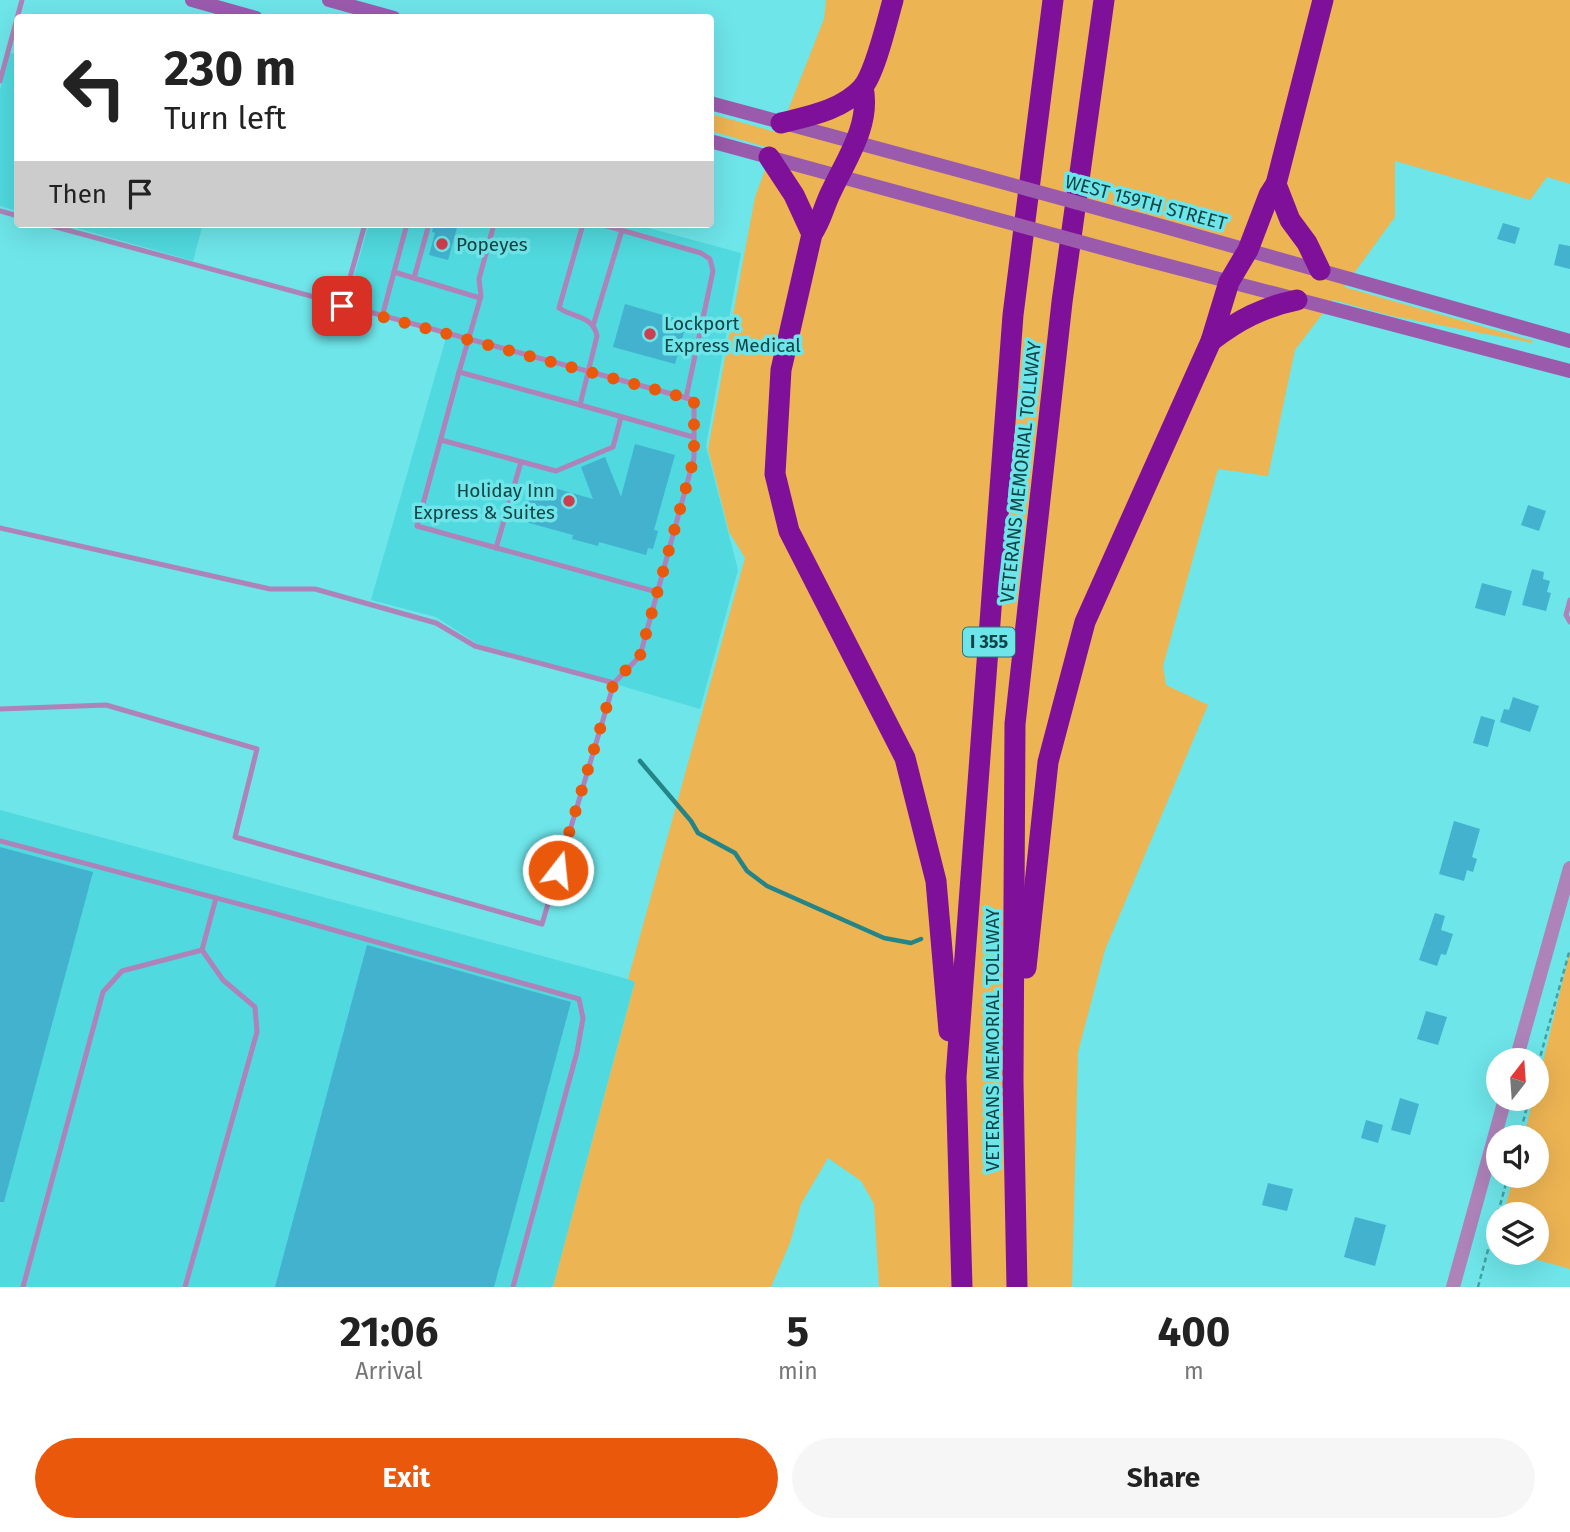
<!DOCTYPE html>
<html lang="en">
<head>
<meta charset="utf-8">
<style>
	:root { --surface:#fff; --page:#f6f6f6; --text:#222; --muted:#767676; --accent:#ea580c }
	body { margin:0; font-family:"Fira Sans",sans-serif; background:var(--page); color:var(--text); height:100vh; display:flex; flex-direction:column; font-size:26px; white-space:nowrap }
	* { box-sizing:border-box; margin:0 }
	p { font-size:23px; color:var(--muted) }
	.icon { flex:none; width:38px; height:38px; fill:none; stroke:currentColor; stroke-width:2; stroke-linecap:round; stroke-linejoin:round }
	.map { position:relative; height:1287px; overflow:hidden }
	.sheet { display:flex; flex-direction:column; background:var(--surface); flex:1 }
	.sheet>* { flex:none }
	.hud { position:absolute; left:14px; top:14px; width:700px; height:214px; border-radius:7px; box-shadow:0 7px 28px #0002; background:#fff; color:var(--text); overflow:hidden }
	.needle { width:46px; rotate:17deg }
	.controls { position:absolute; left:1486px; top:1048px; display:grid; gap:14px }
	.controls a { display:grid; place-items:center; width:63px; height:63px; border-radius:50%; background:var(--surface); box-shadow:0 7px 28px #0002; font-size:35px }
	.pin { position:absolute; display:grid; place-items:center; width:60px; height:60px; color:#fff; margin:-30px; border-radius:14px; box-shadow:0 4px 10px #0006 }
	.me { position:absolute; width:77px; margin:-38px; rotate:16deg; stroke-linejoin:round; filter:drop-shadow(0 0 5px #0008) }
	.turn { display:flex; align-items:center; gap:24px; height:147px; padding:0 35px; font-size:32px }
	.turn .icon { width:91px; height:91px; stroke-width:2.5 }
	.turn b { display:block; font-size:49px; line-height:60px }
	.then { display:flex; align-items:center; height:66px; padding:0 35px; background:#0003; gap:14px; font-size:26px }
	.eta { display:flex; justify-content:space-evenly; align-items:center; height:119px; text-align:center }
	.eta b { font-size:42px; font-weight:700; line-height:49px }
	.button { display:flex; gap:14px; margin-top:auto; padding:14px 35px }
	.button a { flex:1; height:80px; border-radius:42px; background:var(--accent); color:#fff; font-size:28px; font-weight:700; line-height:80px; text-align:center }
	.button a+a { background:var(--page); color:var(--text) }
	.map>svg:first-child { display:block }
	.built { fill:#50d9de }
	.green { fill:#edb453 }
	.lines { fill:none; stroke-linecap:round; stroke-linejoin:round }
	.stream { stroke:#238588; stroke-width:4.5 }
	.building { fill:#42b2cf }
	.path { stroke:#45a0a3; stroke-width:2.5; stroke-dasharray:5 3.5; stroke-linecap:butt }
	.service { stroke:#ad83b9; stroke-width:5 }
	.tertiary { stroke:#ad83b9; stroke-width:14 }
	.secondary { stroke:#9b5bad; stroke-width:14 }
	.motorway { stroke:#7f1099; stroke-width:21 }
	.secondary-bridge { stroke:#9b5bad; stroke-width:14 }
	.route { stroke:#ea580c; stroke-width:12; stroke-dasharray:0 21.6 }
	.poi-dot { fill:#cf3e4e; stroke:#6ee5e9; stroke-width:2.5 }
	.labels { text-anchor:middle; stroke-width:7; stroke-linejoin:round; paint-order:stroke }
	.shield { fill:#6ee5e9; stroke:#2c7578; stroke-width:2 }
	.shield-label { font-size:18px; font-weight:bold; fill:#0f4547 }
	.street-label { font-size:19px; fill:#0f4547; stroke:#6ee5e9 }
	.poi-label { font-size:19px; fill:#0f4547; stroke:#6ee5e9; text-anchor:start }
</style>
</head>
<body>
<div class="map">
<svg width="1570" height="1287" viewBox="0 0 1570 1287">
	<rect width="100%" height="100%" fill="#6ee5e9"/>
	<g class="built">
		<path d="M 10,53 L 18,55 L 17,211 L 0,206 L 0,90 Z"/>
		<path d="M 62,224 L 203,224 L 193,261 Z"/>
		<path d="M 369,224 L 634,224 L 741,253 L 706,446 L 738,570 L 700,709 L 476,643 L 436,617 L 371,600 L 448,331 L 346,304 Z"/>
		<path d="M 0,810 L 635,981 L 553,1287 L 0,1287 Z"/>
	</g>
	<g class="green">
		<path d="M 826,0 L 1570,0 L 1570,184 L 1547,177 L 1530,200 L 1395,161 L 1395,217 L 1344,287 L 1533,341 L 1532,343 L 1392,316 L 1333,300 L 1295,350 L 1268,476 L 1218,469 L 1163,666 L 1166,685 L 1208,705 L 1105,950 L 1078,1052 L 1072,1287 L 879,1287 L 874,1204 L 861,1181 L 828,1158 L 801,1204 L 790,1243 L 771,1287 L 553,1287 L 635,982 L 628,979 L 745,558 L 729,532 L 708,449 L 755,197 L 773,149 L 711,131 L 711,114 L 779,133 L 824,19 Z"/>
		<path d="M 1570,951 L 1570,1269 L 1512,1253 L 1536,1253 L 1536,1214 L 1503,1214 L 1514,1176 L 1536,1176 L 1536,1138 L 1524,1137 L 1533,1099 L 1536,1099 L 1537,1086 Z"/>
	</g>
	<g class="lines">
		<path class="stream" d="M 640,761 L 691,821 L 698,833 L 735,853 L 747,871 L 767,886 L 884,938 L 911,943 L 921,939"/>
	</g>
	<g class="building">
		<path d="M 1503,223 L 1520,228 L 1515,244 L 1497,239 Z"/>
		<path d="M 434,224 L 458,224 L 448,260 L 429,255 L 435,233 L 432,232 Z"/>
		<path d="M 1559,244 L 1570,246 L 1570,269 L 1554,265 Z"/>
		<path d="M 625,304 L 687,322 L 675,364 L 613,347 Z"/>
		<path d="M 635,444 L 675,455 L 654,530 L 658,531 L 653,549 L 648,548 L 646,555 L 599,542 L 598,546 L 572,539 L 573,535 L 522,521 L 533,482 L 593,499 L 581,467 L 605,457 L 621,497 Z"/>
		<path d="M 1528,505 L 1546,511 L 1539,531 L 1521,525 Z"/>
		<path d="M 1532,569 L 1544,572 L 1543,579 L 1550,581 L 1547,592 L 1551,593 L 1546,611 L 1522,605 Z"/>
		<path d="M 1482,583 L 1512,591 L 1505,616 L 1475,608 Z"/>
		<path d="M 1513,697 L 1539,706 L 1530,732 L 1500,722 L 1504,709 L 1509,710 Z"/>
		<path d="M 1481,716 L 1495,720 L 1488,747 L 1473,743 Z"/>
		<path d="M 1454,821 L 1480,829 L 1472,857 L 1477,859 L 1473,872 L 1467,870 L 1464,881 L 1439,874 Z"/>
		<path d="M 0,847 L 93,872 L 4,1202 L 0,1202 Z"/>
		<path d="M 1435,913 L 1445,916 L 1441,930 L 1453,934 L 1446,955 L 1441,954 L 1437,966 L 1419,960 Z"/>
		<path d="M 367,945 L 571,1002 L 494,1287 L 275,1287 Z"/>
		<path d="M 1426,1011 L 1447,1017 L 1438,1045 L 1417,1039 Z"/>
		<path d="M 1400,1098 L 1419,1104 L 1410,1135 L 1391,1130 Z"/>
		<path d="M 1366,1120 L 1383,1125 L 1378,1143 L 1361,1138 Z"/>
		<path d="M 1268,1183 L 1293,1189 L 1287,1211 L 1262,1205 Z"/>
		<path d="M 1355,1217 L 1386,1225 L 1375,1266 L 1344,1257 Z"/>
	</g>
	<g class="lines">
		<g class="path">
			<path d="M 1536,1072 L 1570,949"/>
			<path d="M 1519,1138 L 1529,1099"/>
			<path d="M 1478,1287 L 1508,1176"/>
		</g>
		<g class="service">
			<path d="M 0,81 L 22,0"/>
			<path d="M 0,211 L 18,216"/>
			<path d="M 583,224 L 559,308 C 573,318 593,315 597,336 L 580,405 L 693,437"/>
			<path d="M 600,224 L 701,253 L 710,259 L 713,271 L 686,398"/>
			<path d="M 394,272 L 407,224"/>
			<path d="M 414,278 L 429,224"/>
			<path d="M 342,306 L 365,224"/>
			<path d="M 382,317 L 394,272 L 480,298"/>
			<path d="M 593,326 L 622,230"/>
			<path d="M 459,372 L 481,296 L 479,279 L 494,224"/>
			<path d="M 580,405 L 459,372 L 417,526 L 657,592"/>
			<path d="M 441,440 L 556,471 L 613,447 L 621,417"/>
			<path d="M 0,528 L 270,589 L 315,589 L 436,623 L 475,646 L 614,683"/>
			<path d="M 496,548 L 521,462"/>
			<path d="M 1570,600 L 1566,615 L 1570,622"/>
			<path d="M 0,709 L 106,705 L 257,749 L 235,837 L 542,924 L 614,683 L 640,656 L 694,458 L 694,400 L 45,224"/>
			<path d="M 0,841 L 273,913 L 579,999 L 583,1018 L 577,1052 L 513,1287"/>
			<path d="M 23,1287 L 103,992 L 122,971 L 202,950 L 216,898"/>
			<path d="M 185,1287 L 257,1032 L 255,1007 L 223,980 L 202,950"/>
		</g>
		<g class="tertiary">
			<path d="M 1516,1060 L 1570,868"/>
			<path d="M 1453,1287 L 1505,1099"/>
		</g>
		<g class="secondary">
			<path d="M 192,0 L 256,18"/>
			<path d="M 329,0 L 394,18"/>
			<path d="M 710,103 L 976,175"/>
			<path d="M 710,141 L 970,212"/>
			<path d="M 1144,221 L 1570,341"/>
			<path d="M 1139,258 L 1570,371"/>
		</g>
		<g class="motorway">
			<path d="M 863,87 C 871,124 847,158 832,190 C 824,205 822,220 812,234 L 781,370 L 775,474 L 789,531 L 905,758 L 936,881 L 949,1031"/>
			<path d="M 781,123 C 809,116 842,110 862,88 C 875,74 887,21 893,0"/>
			<path d="M 769,157 L 794,195 L 812,234"/>
			<path d="M 1276,184 L 1290,220 L 1307,243 L 1320,270"/>
			<path d="M 1211,341 C 1238,320 1263,307 1297,300"/>
			<path d="M 1026,968 L 1048,762 L 1085,622 L 1211,341 L 1229,282 L 1248,250 L 1269,195 L 1276,184 L 1323,0"/>
			<path d="M 962,1287 L 956,1077 L 1013,315 L 1053,0"/>
			<path d="M 1017,1287 L 1013,1082 L 1015,724 L 1062,302 L 1104,0"/>
		</g>
		<g class="secondary-bridge">
			<path d="M 976,175 L 1144,221"/>
			<path d="M 970,212 L 1139,258"/>
		</g>
	</g>
	<g class="lines">
		<path class="route" d="M 342,306 L 694,400 L 694,458 L 640,656 L 614,682 L 558,870"/>
	</g>
	<g class="poi-dot">
		<circle cx="442" cy="244" r="7"/>
		<circle cx="650" cy="334" r="7"/>
		<circle cx="569" cy="501" r="7"/>
	</g>
	<g class="labels">
		<rect class="shield" x="963" y="627.5" width="52" height="29" rx="5"/>
		<g class="shield-label">
			<text x="989" y="648">I 355</text>
		</g>
		<g class="street-label">
			<text transform="translate(1146 202) rotate(15)" y="7">WEST 159TH STREET</text>
			<text transform="translate(1020 472) rotate(-84)" y="7">VETERANS MEMORIAL TOLLWAY</text>
			<text transform="translate(992 1040) rotate(-90)" y="7">VETERANS MEMORIAL TOLLWAY</text>
		</g>
		<g class="poi-label">
			<text x="456" y="251">Popeyes</text>
			<text x="664" y="330">Lockport<tspan x="664" dy="22">Express Medical</tspan></text>
			<text x="555" y="497" text-anchor="end">Holiday Inn<tspan x="555" dy="22">Express &amp; Suites</tspan></text>
		</g>
	</g>
</svg>
<div class="controls">
<a><svg class="needle" viewBox="-14 -14 28 28"><path d="M0-13l5 13h-10z" fill="#e53935"/><path d="M0 13l5-13h-10z" fill="#767676"/></svg></a>
<a><svg class="icon" aria-label="sound" viewBox="0 0 24 24"><path d="M4 9h4l5-4v14l-5-4H4zM17 9q2 3 0 6"/></svg></a>
<a><svg class="icon" aria-label="layers" viewBox="0 0 24 24"><path d="M12 4l9 5-9 5-9-5zM3 14l9 5 9-5"/></svg></a>
</div>
<div class="pin" style="left:342px;top:306px;background:#d93025"><svg class="icon" aria-label="arrive" viewBox="0 0 24 24"><path d="M6 21V4h12l-3 4 3 4H6"/></svg></div>
<svg class="me" style="left:558px;top:870px" viewBox="-20 -20 40 40"><circle r="17" fill="#ea580c" stroke="#fff" stroke-width="3"/><path d="M0-11L8 9 0 5-8 9z" fill="#fff"/></svg>
<div class="hud">
<div class="turn"><svg class="icon" aria-label="left" viewBox="0 0 24 24"><path d="M17 20v-9H6M10 6l-5 5 5 5"/></svg><div><b>230 m</b>Turn left</div></div>
<div class="then">Then<svg class="icon" aria-label="arrive" viewBox="0 0 24 24"><path d="M6 21V4h12l-3 4 3 4H6"/></svg></div>
</div>
</div>
<section class="sheet">
<div class="eta">
<div><b>21:06</b><p>Arrival</p></div>
<div><b>5</b><p>min</p></div>
<div><b>400</b><p>m</p></div>
</div>
<div class="button"><a>Exit</a><a>Share</a></div>
</section>
</body>
</html>
